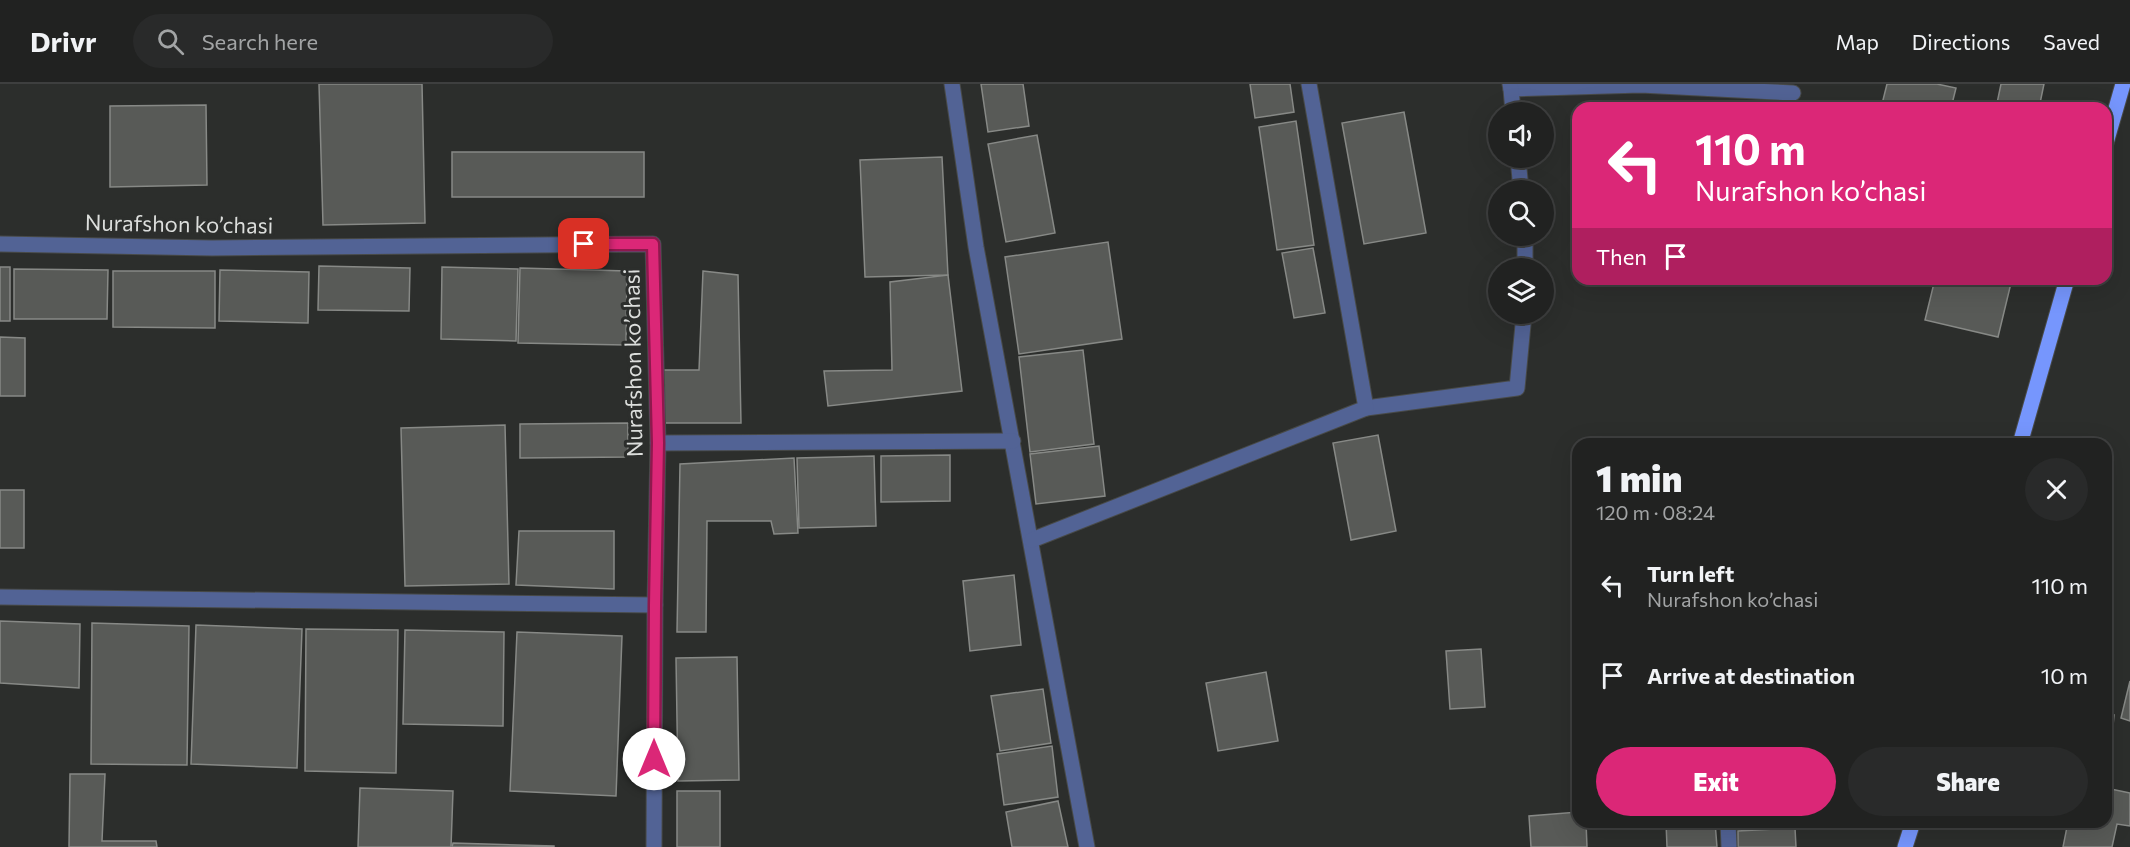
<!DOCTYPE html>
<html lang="en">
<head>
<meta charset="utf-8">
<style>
	:root { --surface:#212221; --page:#292a2a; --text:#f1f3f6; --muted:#a2a4a5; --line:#3e3f3f; --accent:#db2777 }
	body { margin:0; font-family:Commissioner,sans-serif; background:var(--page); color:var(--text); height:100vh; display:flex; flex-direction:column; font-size:22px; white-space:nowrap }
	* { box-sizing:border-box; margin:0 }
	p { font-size:20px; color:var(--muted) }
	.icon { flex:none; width:33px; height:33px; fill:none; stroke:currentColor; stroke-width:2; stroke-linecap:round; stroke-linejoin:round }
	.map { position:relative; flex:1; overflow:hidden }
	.panel { position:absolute; left:1572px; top:354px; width:540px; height:390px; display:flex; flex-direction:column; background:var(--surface); border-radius:18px; box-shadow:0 6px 24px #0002,0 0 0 2px var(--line) }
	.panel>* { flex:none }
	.hud { position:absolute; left:1572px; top:18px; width:540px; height:183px; border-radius:18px; box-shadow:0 6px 24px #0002,0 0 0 2px var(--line); background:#db2777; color:#fff; overflow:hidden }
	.tools { position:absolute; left:1488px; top:18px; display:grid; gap:12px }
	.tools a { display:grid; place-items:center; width:66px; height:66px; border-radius:50%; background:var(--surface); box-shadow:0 6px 24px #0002,0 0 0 2px var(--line); font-size:30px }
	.pin { position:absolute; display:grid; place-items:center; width:51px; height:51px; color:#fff; margin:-26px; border-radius:12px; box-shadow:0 3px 9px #0006 }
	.me { position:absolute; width:66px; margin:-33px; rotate:0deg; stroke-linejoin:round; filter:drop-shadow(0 0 4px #0008) }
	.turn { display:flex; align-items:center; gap:21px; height:126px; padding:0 24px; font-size:27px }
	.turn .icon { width:78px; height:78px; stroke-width:2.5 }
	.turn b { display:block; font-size:42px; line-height:51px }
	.then { display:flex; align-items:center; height:57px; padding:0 24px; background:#0003; gap:12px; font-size:22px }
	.round { display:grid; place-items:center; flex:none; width:63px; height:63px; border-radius:32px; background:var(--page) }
	.summary { display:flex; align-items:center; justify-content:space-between; height:102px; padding:0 24px }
	h1 { font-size:36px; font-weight:800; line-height:45px }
	.cta { display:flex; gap:12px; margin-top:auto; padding:12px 24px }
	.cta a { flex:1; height:69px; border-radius:36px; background:var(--accent); color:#fff; font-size:24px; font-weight:800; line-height:69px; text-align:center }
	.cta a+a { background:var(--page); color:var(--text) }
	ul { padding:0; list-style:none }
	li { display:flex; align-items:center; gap:18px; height:90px; padding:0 24px }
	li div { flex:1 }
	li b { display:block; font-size:22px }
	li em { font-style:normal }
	header { display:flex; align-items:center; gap:36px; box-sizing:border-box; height:84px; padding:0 30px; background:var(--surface); border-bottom:2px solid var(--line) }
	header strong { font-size:28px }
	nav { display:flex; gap:33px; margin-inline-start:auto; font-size:21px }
	.search { width:420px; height:54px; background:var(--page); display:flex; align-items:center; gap:15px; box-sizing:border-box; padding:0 21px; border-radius:33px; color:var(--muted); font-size:22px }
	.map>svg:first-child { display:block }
	.building { fill:#585a57; stroke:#878986; stroke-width:1.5 }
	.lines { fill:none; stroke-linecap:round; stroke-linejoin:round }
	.minor-casing { stroke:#484a48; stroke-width:17 }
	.major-casing { stroke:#484a48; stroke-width:17 }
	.minor { stroke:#526395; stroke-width:15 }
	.major { stroke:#7696fd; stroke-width:15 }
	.route-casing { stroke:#8e194d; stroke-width:15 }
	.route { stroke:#db2777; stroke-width:10 }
	.labels { text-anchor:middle; stroke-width:6; stroke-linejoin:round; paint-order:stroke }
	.street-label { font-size:22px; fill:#dcdedc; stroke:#2c2e2c }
</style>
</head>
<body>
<header>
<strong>Drivr</strong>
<div class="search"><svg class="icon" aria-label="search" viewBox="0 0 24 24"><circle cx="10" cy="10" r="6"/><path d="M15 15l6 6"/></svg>Search here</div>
<nav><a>Map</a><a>Directions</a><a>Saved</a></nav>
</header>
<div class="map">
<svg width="2130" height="763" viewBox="0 0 2130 763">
	<rect width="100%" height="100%" fill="#2c2e2c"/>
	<g class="building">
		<path d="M 319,0 L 422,0 L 425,139 L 323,141 Z"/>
		<path d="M 981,0 L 1023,0 L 1029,42 L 988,48 Z"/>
		<path d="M 1250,0 L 1290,0 L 1294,28 L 1255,34 Z"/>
		<path d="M 1887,0 L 1937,0 L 1956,4 L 1951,24 L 1881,24 Z"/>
		<path d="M 2001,0 L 2044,0 L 2039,24 L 1996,24 Z"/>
		<path d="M 206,21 L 207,101 L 110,103 L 110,22 Z"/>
		<path d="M 1404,28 L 1426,149 L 1364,160 L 1342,39 Z"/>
		<path d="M 1296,37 L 1314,161 L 1277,166 L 1259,43 Z"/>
		<path d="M 1037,51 L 1055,149 L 1006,158 L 988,60 Z"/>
		<rect x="452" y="68" width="192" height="45"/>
		<path d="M 942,73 L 948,191 L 865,193 L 860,76 Z"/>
		<path d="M 1108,158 L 1122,255 L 1019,270 L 1005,173 Z"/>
		<path d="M 1313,164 L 1325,229 L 1294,234 L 1282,169 Z"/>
		<path d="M 319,182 L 410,184 L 409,227 L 318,226 Z"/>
		<rect x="0" y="183" width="10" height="54"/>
		<path d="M 442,183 L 518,185 L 516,257 L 441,255 Z"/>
		<path d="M 520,184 L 627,187 L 626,261 L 518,259 Z"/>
		<path d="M 14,185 L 108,186 L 107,235 L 14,235 Z"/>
		<path d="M 220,186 L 309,188 L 308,239 L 219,237 Z"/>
		<path d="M 113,187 L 215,187 L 215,244 L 113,243 Z"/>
		<path d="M 703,187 L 738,191 L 741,339 L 662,339 L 660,286 L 699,286 Z"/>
		<path d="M 948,191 L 962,307 L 828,322 L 824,287 L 892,286 L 890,198 Z"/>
		<path d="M 1935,195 L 2012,195 L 1998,253 L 1925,236 Z"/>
		<path d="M 0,253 L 25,254 L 25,312 L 0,312 Z"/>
		<path d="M 1083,266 L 1094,360 L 1030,368 L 1019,273 Z"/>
		<path d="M 628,339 L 628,373 L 520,374 L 520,340 Z"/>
		<path d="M 505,341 L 509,500 L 405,502 L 401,344 Z"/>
		<path d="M 1378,351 L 1396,447 L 1351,456 L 1333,359 Z"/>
		<path d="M 1099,362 L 1105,412 L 1036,420 L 1030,370 Z"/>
		<path d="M 950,371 L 950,417 L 881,418 L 881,372 Z"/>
		<path d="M 874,372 L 876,442 L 799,444 L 797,374 Z"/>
		<path d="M 794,374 L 798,449 L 774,450 L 771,437 L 707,437 L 706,548 L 677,548 L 680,380 Z"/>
		<rect x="0" y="406" width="24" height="58"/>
		<path d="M 519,447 L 614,447 L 614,505 L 516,501 Z"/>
		<path d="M 1014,491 L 1021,561 L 970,567 L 963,497 Z"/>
		<path d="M 0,537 L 80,540 L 79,604 L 0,599 Z"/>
		<path d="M 92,539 L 189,542 L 187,681 L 91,680 Z"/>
		<path d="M 196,541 L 302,545 L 297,684 L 191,680 Z"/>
		<path d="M 306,545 L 398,546 L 396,689 L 305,687 Z"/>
		<path d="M 405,546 L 504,548 L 503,642 L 403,640 Z"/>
		<path d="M 517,548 L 622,552 L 616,712 L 510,707 Z"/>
		<path d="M 1481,565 L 1485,623 L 1450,625 L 1446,567 Z"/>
		<path d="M 737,573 L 739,696 L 678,697 L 676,574 Z"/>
		<path d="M 1266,588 L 1278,657 L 1218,667 L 1206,599 Z"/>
		<path d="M 2130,597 L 2130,637 L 2121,634 Z"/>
		<path d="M 1043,605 L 1051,659 L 1000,667 L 991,612 Z"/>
		<path d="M 2106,630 L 2114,631 L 2110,675 L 2106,675 Z"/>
		<path d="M 1052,662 L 1058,713 L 1004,721 L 997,670 Z"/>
		<path d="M 70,690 L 105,690 L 102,757 L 156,757 L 157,763 L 69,763 Z"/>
		<path d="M 360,704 L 453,707 L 451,763 L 358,763 Z"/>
		<path d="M 2106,704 L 2130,709 L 2130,742 L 2117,740 L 2112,763 L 2063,763 L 2068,738 L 2106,738 Z"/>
		<rect x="677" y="707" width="43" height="56"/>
		<path d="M 1058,717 L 1068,763 L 1012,763 L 1006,728 Z"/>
		<path d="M 1578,728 L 1578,738 L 1586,738 L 1587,763 L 1531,763 L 1529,732 Z"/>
		<path d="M 1666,738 L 1715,738 L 1717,763 L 1667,763 Z"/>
		<path d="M 1755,738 L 1795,738 L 1795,744 L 1755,746 Z"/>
		<path d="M 1795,744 L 1796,763 L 1738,763 L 1738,747 Z"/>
		<path d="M 453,759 L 554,762 L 554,763 L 452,763 Z"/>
	</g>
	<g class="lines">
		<g class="minor-casing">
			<g id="minor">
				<path d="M 952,0 L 976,163 L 1087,763"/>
				<path d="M 1510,0 L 1511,5 L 1641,1 L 1793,9"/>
				<path d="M 1511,5 L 1513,28"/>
				<path d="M 1518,74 L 1521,106"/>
				<path d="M 1525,152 L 1525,184"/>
				<path d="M 0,160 L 212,164 L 653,160 L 658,359 L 655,521 L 654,763"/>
				<path d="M 1366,324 L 1517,304 L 1524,230"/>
				<path d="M 658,359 L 1013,357"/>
				<path d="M 1032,456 L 1366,324 L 1309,0"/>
				<path d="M 0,513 L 655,521"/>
				<path d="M 1728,738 L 1729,763"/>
			</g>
		</g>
		<g class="major-casing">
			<g id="major">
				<path d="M 2106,59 L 2123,0"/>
				<path d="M 2020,360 L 2067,195"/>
				<path d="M 1905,763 L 1913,738"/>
			</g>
		</g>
		<use href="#minor" class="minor"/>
		<use href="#major" class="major"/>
	</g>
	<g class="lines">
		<g class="route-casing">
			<path id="route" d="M 584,160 L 653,160 L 658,359 L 655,521 L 654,675"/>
		</g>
		<use href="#route" class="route"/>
	</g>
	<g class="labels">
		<g class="street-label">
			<text transform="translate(179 140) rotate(1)" y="8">Nurafshon ko’chasi</text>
			<text transform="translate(633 279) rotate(-91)" y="8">Nurafshon ko’chasi</text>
		</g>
	</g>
</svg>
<div class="tools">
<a><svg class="icon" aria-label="sound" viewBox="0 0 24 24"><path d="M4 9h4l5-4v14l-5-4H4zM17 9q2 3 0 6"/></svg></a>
<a><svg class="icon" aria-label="search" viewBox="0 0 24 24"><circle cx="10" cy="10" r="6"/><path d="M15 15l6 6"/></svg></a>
<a><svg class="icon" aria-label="layers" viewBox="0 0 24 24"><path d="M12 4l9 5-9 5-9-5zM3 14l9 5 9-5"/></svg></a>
</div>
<div class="pin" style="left:584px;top:160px;background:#d93025"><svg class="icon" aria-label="arrive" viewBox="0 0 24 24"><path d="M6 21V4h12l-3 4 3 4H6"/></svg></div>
<svg class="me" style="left:654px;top:675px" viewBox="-20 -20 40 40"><circle r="19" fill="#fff"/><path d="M0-13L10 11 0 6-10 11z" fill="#db2777"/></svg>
<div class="hud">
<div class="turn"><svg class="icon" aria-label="left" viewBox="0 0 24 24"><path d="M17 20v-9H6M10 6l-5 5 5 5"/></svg><div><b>110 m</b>Nurafshon ko’chasi</div></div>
<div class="then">Then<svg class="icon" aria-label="arrive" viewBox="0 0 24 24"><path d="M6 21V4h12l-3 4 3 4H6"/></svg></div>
</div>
<section class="panel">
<div class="summary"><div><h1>1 min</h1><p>120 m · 08:24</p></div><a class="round"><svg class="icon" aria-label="close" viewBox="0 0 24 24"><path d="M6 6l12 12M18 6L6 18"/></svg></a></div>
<ul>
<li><svg class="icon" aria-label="left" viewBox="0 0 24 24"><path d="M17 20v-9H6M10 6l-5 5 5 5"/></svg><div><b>Turn left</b><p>Nurafshon ko’chasi</p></div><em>110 m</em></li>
<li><svg class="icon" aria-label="arrive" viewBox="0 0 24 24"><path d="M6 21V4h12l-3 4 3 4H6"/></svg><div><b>Arrive at destination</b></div><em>10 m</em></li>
</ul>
<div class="cta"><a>Exit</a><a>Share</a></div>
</section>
</div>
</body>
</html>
